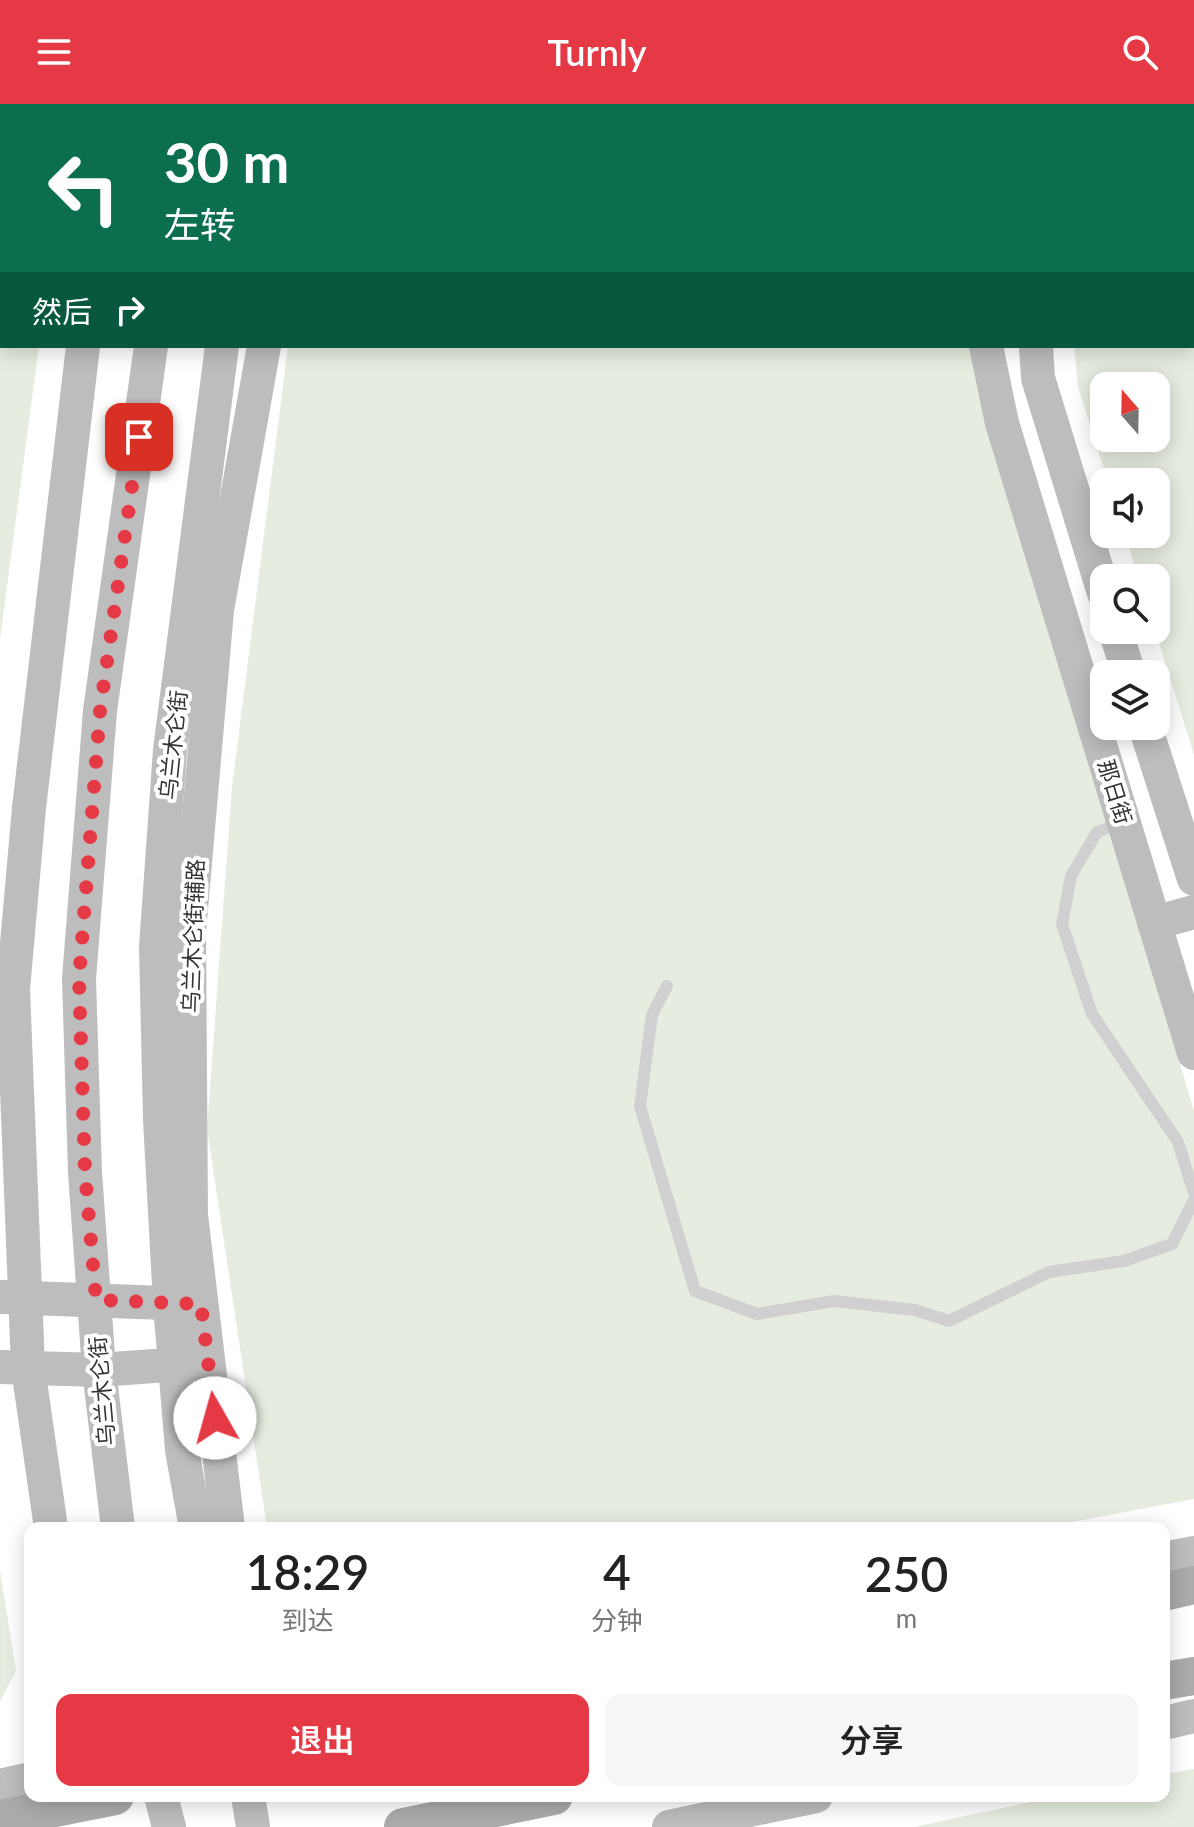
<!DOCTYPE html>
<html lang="zh">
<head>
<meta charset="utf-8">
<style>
	:root { --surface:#fff; --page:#f6f6f6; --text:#222; --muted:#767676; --accent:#e63946 }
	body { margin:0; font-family:Lato,"Noto Sans SC",sans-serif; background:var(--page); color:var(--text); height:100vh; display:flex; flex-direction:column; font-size:30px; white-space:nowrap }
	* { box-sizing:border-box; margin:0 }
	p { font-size:26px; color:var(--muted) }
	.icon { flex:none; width:44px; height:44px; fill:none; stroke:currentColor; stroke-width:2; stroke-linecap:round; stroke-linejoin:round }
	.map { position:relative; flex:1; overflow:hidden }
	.sheet { position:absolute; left:24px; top:1418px; width:1146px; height:280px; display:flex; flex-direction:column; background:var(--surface); border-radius:16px; box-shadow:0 4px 20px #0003 }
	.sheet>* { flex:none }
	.top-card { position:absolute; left:0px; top:0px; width:1194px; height:244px; box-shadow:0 4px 20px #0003; background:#0b6e4f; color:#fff; overflow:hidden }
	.needle { width:52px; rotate:340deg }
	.tools { position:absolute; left:1090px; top:268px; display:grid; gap:16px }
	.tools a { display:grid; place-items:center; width:80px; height:80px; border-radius:16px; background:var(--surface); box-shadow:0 4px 20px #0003; font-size:40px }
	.pin { position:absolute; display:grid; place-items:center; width:68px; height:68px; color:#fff; margin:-34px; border-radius:16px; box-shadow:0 4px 12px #0006 }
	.me { position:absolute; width:88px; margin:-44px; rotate:353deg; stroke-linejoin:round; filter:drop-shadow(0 0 6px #0008) }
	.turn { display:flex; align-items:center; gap:28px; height:168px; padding:0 32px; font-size:36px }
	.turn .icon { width:104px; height:104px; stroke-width:2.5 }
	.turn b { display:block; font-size:56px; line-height:68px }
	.then { display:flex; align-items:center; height:76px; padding:0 32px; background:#0003; gap:16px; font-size:30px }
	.eta { display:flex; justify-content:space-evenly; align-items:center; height:136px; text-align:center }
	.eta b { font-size:48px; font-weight:600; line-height:56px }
	.action { display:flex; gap:16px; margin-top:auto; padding:16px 32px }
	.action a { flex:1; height:92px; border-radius:16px; background:var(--accent); color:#fff; font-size:32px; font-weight:600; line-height:92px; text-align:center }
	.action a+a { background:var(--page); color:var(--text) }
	header { display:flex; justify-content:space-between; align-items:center; height:104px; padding:0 32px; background:var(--accent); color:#fff; font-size:36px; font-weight:600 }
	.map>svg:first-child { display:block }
	.green { fill:#e6ecdf; fill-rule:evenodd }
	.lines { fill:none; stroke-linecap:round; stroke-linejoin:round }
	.lane { stroke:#d0d0d0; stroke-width:12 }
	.secondary { stroke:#bdbdbd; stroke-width:34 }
	.primary { stroke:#ababab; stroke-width:38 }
	.route { stroke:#e63946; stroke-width:14; stroke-dasharray:0 25.2 }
	.labels { text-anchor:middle; stroke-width:8; stroke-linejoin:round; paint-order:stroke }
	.street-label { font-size:22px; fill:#333; stroke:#fff }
</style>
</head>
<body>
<header><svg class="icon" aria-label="menu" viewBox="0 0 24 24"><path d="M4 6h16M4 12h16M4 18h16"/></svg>Turnly<svg class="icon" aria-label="search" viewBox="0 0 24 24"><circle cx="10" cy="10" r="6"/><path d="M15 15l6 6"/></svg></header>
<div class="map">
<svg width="1194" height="1723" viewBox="0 0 1194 1723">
	<rect width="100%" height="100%" fill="#fff"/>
	<g class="green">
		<path d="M 0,0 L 71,0 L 2,2 L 2,242 L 39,242 L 0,535 Z"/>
		<path d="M 318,0 L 965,0 L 317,2 Z"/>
		<path d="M 1088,0 L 1194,0 L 1194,651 L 1155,526 L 1156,474 L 1138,474 L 1125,430 L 1156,430 L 1156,378 L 1108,378 L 1078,283 L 1074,242 L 1192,242 L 1192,2 L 1087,2 ZM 1156,282 L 1156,334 L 1104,334 L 1104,282 Z"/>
		<path d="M 288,242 L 969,242 L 1194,1007 L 1194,1395 L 1040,1424 L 267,1424 L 207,1025 L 232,683 Z"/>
		<path d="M 0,1467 L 16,1567 L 0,1597 Z"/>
		<path d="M 1194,1665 L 1194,1723 L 914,1723 L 1059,1692 L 1164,1692 L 1164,1670 Z"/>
	</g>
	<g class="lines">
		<g class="lane">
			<path d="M 1121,719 L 1097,728 L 1071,772 L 1062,820 L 1092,910 L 1178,1038 L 1194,1089"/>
			<path d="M 667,882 L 652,911 L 640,1002 L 695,1187 L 757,1210 L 834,1197 L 915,1206 L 949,1217 L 1049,1168 L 1124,1157 L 1172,1140 L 1194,1096"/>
		</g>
		<g class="secondary">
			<path d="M 107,2 L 107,0"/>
			<path d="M 181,2 L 181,0"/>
			<path d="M 251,2 L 251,0"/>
			<path d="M 285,2 L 285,0"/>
			<path d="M 988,2 L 989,0"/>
			<path d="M 1052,2 L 1052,0"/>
			<path d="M 986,242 L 1002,319 L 1194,949"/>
			<path d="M 1036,242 L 1038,274 L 1104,489"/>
			<path d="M 1115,526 L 1129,570"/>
			<path d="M 1145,622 L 1194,775"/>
			<path d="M 1154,819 L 1194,808"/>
			<path d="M 2,1193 L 193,1200"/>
			<path d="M 0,1263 L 99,1266 L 195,1259"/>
			<path d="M 51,1424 L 28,1264 L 13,885 L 29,704 L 83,242"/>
			<path d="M 118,1424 L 99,1266 L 85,1068 L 79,875 L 100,607 L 151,242"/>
			<path d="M 196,1424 L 182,1346 L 170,1200 L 160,1015 L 156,843 L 170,646 L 222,242"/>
			<path d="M 228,1424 L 191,1111 L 189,828 L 217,506 L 264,242"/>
			<path d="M 1164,1455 L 1194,1449"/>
			<path d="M 1164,1619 L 1194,1612"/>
			<path d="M 0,1682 L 30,1675"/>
			<path d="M 161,1692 L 169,1723"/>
			<path d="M 248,1692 L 253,1723"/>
			<path d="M 669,1723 L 816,1692"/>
		</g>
		<g class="primary">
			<path d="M 1164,1488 L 1194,1481"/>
			<path d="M 1164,1577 L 1194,1572"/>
			<path d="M 0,1715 L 115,1692"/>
			<path d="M 403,1723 L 554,1692"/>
		</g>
	</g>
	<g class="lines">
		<path class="route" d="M 139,333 L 100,607 L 79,875 L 85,1068 L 96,1196 L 201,1200 L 215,1314"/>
	</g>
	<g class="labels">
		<g class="street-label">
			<text transform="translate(173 641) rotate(-84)" y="8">乌兰木仑街</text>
			<text transform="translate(1115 688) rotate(73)" y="8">那日街</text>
			<text transform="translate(193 832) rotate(-88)" y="8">乌兰木仑街辅路</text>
			<text transform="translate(102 1287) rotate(-95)" y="8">乌兰木仑街</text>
		</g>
	</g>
</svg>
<div class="tools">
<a><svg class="needle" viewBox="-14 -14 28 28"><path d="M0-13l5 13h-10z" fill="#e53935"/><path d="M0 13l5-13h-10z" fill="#767676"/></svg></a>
<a><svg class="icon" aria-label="sound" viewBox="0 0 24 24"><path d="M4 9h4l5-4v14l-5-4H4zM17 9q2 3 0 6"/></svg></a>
<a><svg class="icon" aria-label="search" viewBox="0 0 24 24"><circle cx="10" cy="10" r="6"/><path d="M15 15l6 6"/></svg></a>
<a><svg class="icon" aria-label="layers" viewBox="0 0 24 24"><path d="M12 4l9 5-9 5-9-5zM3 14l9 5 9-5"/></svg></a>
</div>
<div class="pin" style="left:139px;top:333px;background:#d93025"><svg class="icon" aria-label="arrive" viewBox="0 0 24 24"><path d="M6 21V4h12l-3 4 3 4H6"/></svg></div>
<svg class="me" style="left:215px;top:1314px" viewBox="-20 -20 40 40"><circle r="19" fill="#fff"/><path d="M0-13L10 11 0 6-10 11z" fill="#e63946"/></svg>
<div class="top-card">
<div class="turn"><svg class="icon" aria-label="left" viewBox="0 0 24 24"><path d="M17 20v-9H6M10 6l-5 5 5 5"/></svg><div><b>30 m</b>左转</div></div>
<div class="then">然后<svg class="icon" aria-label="right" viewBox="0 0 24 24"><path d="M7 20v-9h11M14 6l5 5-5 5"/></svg></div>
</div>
<section class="sheet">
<div class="eta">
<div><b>18:29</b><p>到达</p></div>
<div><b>4</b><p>分钟</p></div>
<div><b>250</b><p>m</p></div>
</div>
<div class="action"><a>退出</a><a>分享</a></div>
</section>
</div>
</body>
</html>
